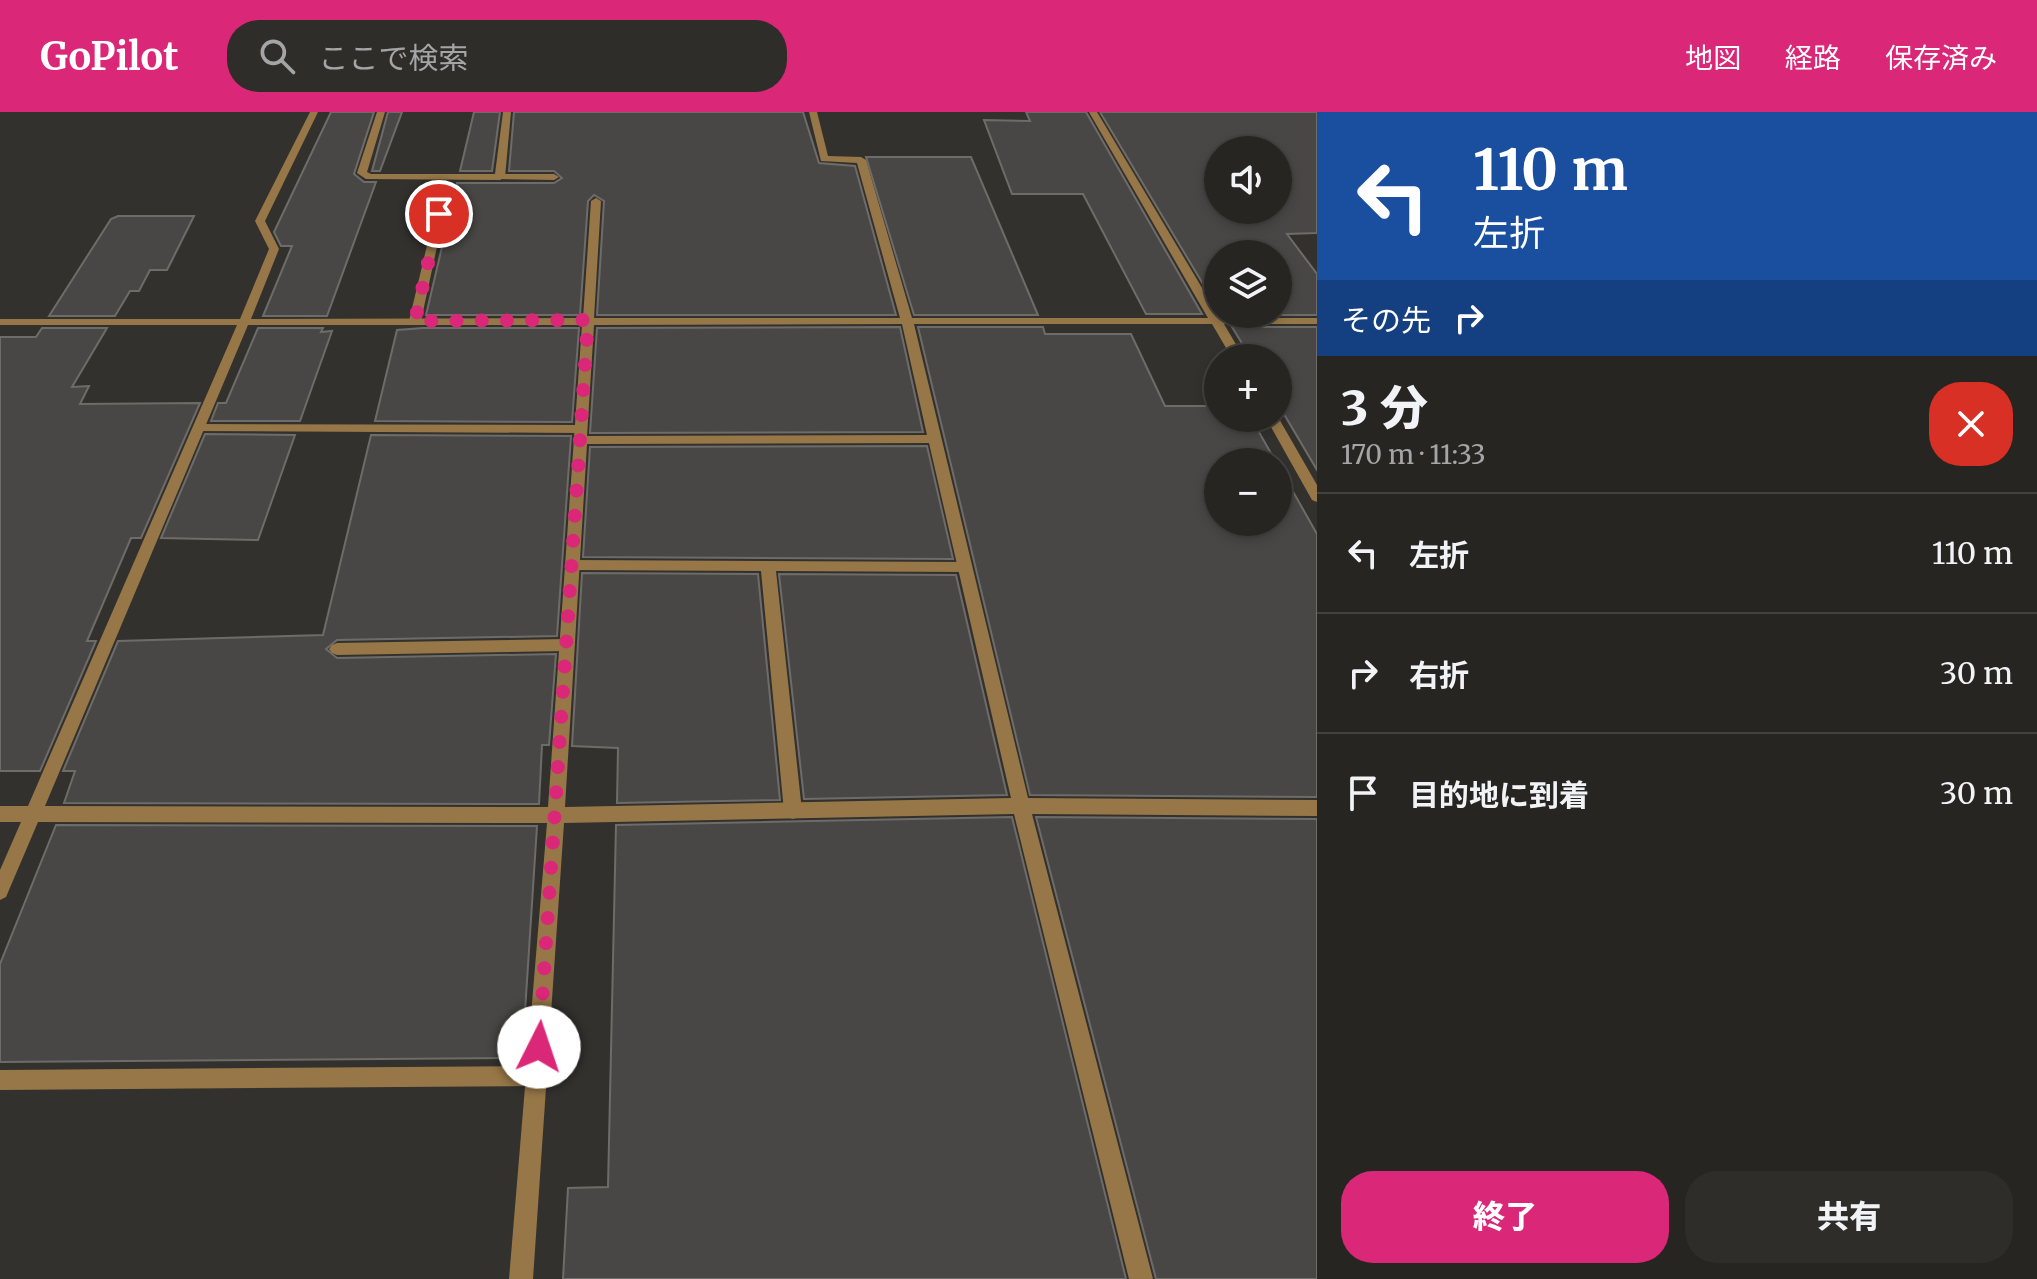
<!DOCTYPE html>
<html lang="ja">
<head>
<meta charset="utf-8">
<style>
	:root { --surface:#262522; --page:#2e2d2a; --text:#f1f3f6; --muted:#a4a5a5; --line:#424240; --accent:#db2777 }
	body { margin:0; font-family:Merriweather,"Noto Sans JP",serif; background:var(--page); color:var(--text); height:100vh; display:flex; flex-direction:column; font-size:30px; white-space:nowrap }
	* { box-sizing:border-box; margin:0 }
	p { font-size:26px; color:var(--muted) }
	.icon { flex:none; width:44px; height:44px; fill:none; stroke:currentColor; stroke-width:2; stroke-linecap:round; stroke-linejoin:round }
	.map { position:relative; flex:1; overflow:hidden }
	.drawer { display:flex; flex-direction:column; background:var(--surface); width:720px }
	.drawer>* { flex:none }
	.hud { background:#1a4fa0; color:#fff; overflow:hidden }
	.buttons { position:absolute; left:1204px; top:24px; display:grid; gap:16px }
	.buttons a { display:grid; place-items:center; width:88px; height:88px; border-radius:50%; background:var(--surface); box-shadow:0 4px 12px #0003,0 0 0 2px var(--line); font-size:40px }
	.pin { position:absolute; display:grid; place-items:center; width:68px; height:68px; color:#fff; margin:-34px; border:4px solid #fff; border-radius:50%; box-shadow:0 2px 8px #0007 }
	.me { position:absolute; width:88px; margin:-44px; rotate:4deg; stroke-linejoin:round; filter:drop-shadow(0 0 6px #0008) }
	.turn { display:flex; align-items:center; gap:28px; height:168px; padding:0 24px; font-size:36px }
	.turn .icon { width:104px; height:104px; stroke-width:2.5 }
	.turn b { display:block; font-size:56px; line-height:68px }
	.then { display:flex; align-items:center; height:76px; padding:0 24px; background:#0003; gap:16px; font-size:30px }
	.round { display:grid; place-items:center; flex:none; width:84px; height:84px; border-radius:32px; background:var(--page) }
	.summary { display:flex; align-items:center; justify-content:space-between; height:136px; padding:0 24px }
	h1 { font-size:48px; font-weight:800; line-height:60px }
	.primary-button { display:flex; gap:16px; margin-top:auto; padding:16px 24px }
	.primary-button a { flex:1; height:92px; border-radius:32px; background:var(--accent); color:#fff; font-size:32px; font-weight:800; line-height:92px; text-align:center }
	.primary-button a+a { background:var(--page); color:var(--text) }
	ul { padding:0; list-style:none }
	li { display:flex; align-items:center; gap:24px; height:120px; padding:0 24px; border-top:2px solid var(--line) }
	li div { flex:1 }
	li b { display:block; font-size:30px }
	li em { font-style:normal }
	header { display:flex; align-items:center; gap:48px; box-sizing:border-box; height:112px; padding:0 40px; background:var(--accent); color:#fff }
	header strong { font-size:38px }
	nav { display:flex; gap:44px; margin-inline-start:auto; font-size:28px }
	.search { width:560px; height:72px; background:var(--page); display:flex; align-items:center; gap:20px; box-sizing:border-box; padding:0 28px; border-radius:32px; color:var(--muted); font-size:30px }
	main { display:flex; flex:1; min-height:0 }
	.map>svg:first-child { display:block }
	.building { fill:#494745; stroke:#6e6c69; stroke-width:2; fill-rule:evenodd }
	.lines { fill:none; stroke-linecap:round; stroke-linejoin:round }
	.lane { fill:#977747; fill-rule:evenodd }
	.street { fill:#977747; fill-rule:evenodd }
	.route { stroke:#db2777; stroke-width:14; stroke-dasharray:0 25.2 }
</style>
</head>
<body>
<header>
<strong>GoPilot</strong>
<div class="search"><svg class="icon" aria-label="search" viewBox="0 0 24 24"><circle cx="10" cy="10" r="6"/><path d="M15 15l6 6"/></svg>ここで検索</div>
<nav><a>地図</a><a>経路</a><a>保存済み</a></nav>
</header>
<main>
<div class="map">
<svg width="1317" height="1167" viewBox="0 0 1317 1167">
	<rect width="100%" height="100%" fill="#33312e"/>
	<g class="building">
		<path d="M 331,0 L 374,0 L 354,62 L 364,70 L 376,70 L 327,204 L 263,204 L 292,134 L 281,134 L 274,120 Z"/>
		<path d="M 388,0 L 402,0 L 380,59 L 372,59 Z"/>
		<path d="M 474,0 L 500,0 L 492,59 L 460,59 Z"/>
		<path d="M 514,0 L 803,0 L 819,51 L 855,54 L 896,203 L 597,203 L 604,89 L 594,83 L 588,89 L 580,203 L 426,203 L 457,71 L 554,71 L 562,66 L 554,59 L 509,59 Z"/>
		<path d="M 1026,0 L 1086,0 L 1202,202 L 1146,202 L 1083,82 L 1012,82 L 984,8 L 1030,9 Z"/>
		<path d="M 1100,0 L 1317,0 L 1317,121 L 1287,122 L 1317,162 L 1317,203 L 1225,203 L 1278,202 L 1278,142 L 1218,142 L 1218,197 ZM 1218,38 L 1278,38 L 1278,98 L 1218,98 Z"/>
		<path d="M 866,45 L 971,45 L 1038,203 L 914,203 Z"/>
		<path d="M 118,104 L 194,104 L 167,158 L 150,158 L 139,179 L 130,179 L 115,204 L 49,204 L 111,107 Z"/>
		<path d="M 900,215 L 923,320 L 590,321 L 597,216 Z"/>
		<path d="M 918,215 L 1043,215 L 1045,222 L 1131,222 L 1165,294 L 1218,294 L 1218,306 L 1251,306 L 1276,350 L 1218,350 L 1218,410 L 1278,410 L 1278,353 L 1317,422 L 1317,685 L 1030,683 Z"/>
		<path d="M 1232,215 L 1317,215 L 1317,358 L 1278,292 L 1278,246 L 1251,246 Z"/>
		<path d="M 42,216 L 107,216 L 72,275 L 89,274 L 80,292 L 200,291 L 141,426 L 131,426 L 87,529 L 96,529 L 40,659 L 0,659 L 0,225 L 36,225 Z"/>
		<path d="M 258,216 L 323,216 L 321,220 L 332,219 L 300,309 L 211,309 L 218,291 L 226,291 Z"/>
		<path d="M 423,216 L 579,216 L 572,310 L 375,309 L 397,218 Z"/>
		<path d="M 205,322 L 295,323 L 258,428 L 161,426 Z"/>
		<path d="M 371,323 L 571,324 L 557,524 L 337,528 L 326,537 L 337,546 L 556,542 L 549,633 L 542,633 L 539,692 L 64,691 L 75,659 L 63,659 L 118,529 L 323,523 Z"/>
		<path d="M 927,334 L 953,447 L 583,445 L 590,335 Z"/>
		<path d="M 582,461 L 758,462 L 780,688 L 617,691 L 618,636 L 572,634 Z"/>
		<path d="M 779,462 L 956,463 L 1007,683 L 804,687 Z"/>
		<path d="M 1012,705 L 1126,1167 L 563,1167 L 568,1076 L 608,1075 L 616,713 Z"/>
		<path d="M 1036,705 L 1317,707 L 1317,1167 L 1156,1167 Z"/>
		<path d="M 56,713 L 537,714 L 522,946 L 0,950 L 0,852 Z"/>
	</g>
	<g class="lines">
		<g class="lane">
			<path d="M 500,62 L 554,62 L 559,65 L 554,68 L 497,67 L 497,63 Z"/>
			<path d="M 435,100 L 444,102 L 421,209 L 415,212 L 409,209 Z"/>
			<path d="M 199,312 L 581,313 L 587,317 L 581,321 L 194,319 L 194,313 Z"/>
			<path d="M 573,448 L 965,450 L 972,455 L 965,460 L 776,459 L 802,699 L 799,705 L 793,707 L 787,705 L 784,699 L 761,459 L 573,458 L 566,453 Z"/>
			<path d="M 567,527 L 572,529 L 575,533 L 572,537 L 567,539 L 337,543 L 332,541 L 329,537 L 332,533 L 337,531 Z"/>
			<path d="M 536,954 L 543,957 L 546,964 L 543,971 L 536,974 L 0,978 L 0,958 Z"/>
		</g>
		<g class="street">
			<path d="M 310,0 L 318,0 L 265,109 L 279,137 L 251,207 L 583,206 L 591,89 L 596,86 L 601,89 L 594,206 L 900,206 L 857,51 L 821,49 L 809,0 L 817,0 L 828,44 L 861,45 L 866,48 L 912,206 L 1208,206 L 1089,0 L 1097,0 L 1220,206 L 1317,206 L 1317,212 L 1224,212 L 1244,246 L 1232,246 L 1212,212 L 914,212 L 1028,686 L 1317,688 L 1317,704 L 1032,702 L 1153,1167 L 1129,1167 L 1014,702 L 564,711 L 533,1167 L 509,1167 L 547,711 L 38,710 L 6,785 L 0,788 L 0,758 L 21,710 L 0,710 L 0,694 L 28,694 L 237,213 L 0,213 L 0,207 L 240,207 L 269,137 L 255,109 ZM 902,212 L 927,323 L 587,324 L 594,213 ZM 248,213 L 582,213 L 548,695 L 45,694 ZM 929,331 L 1011,686 L 565,695 L 587,332 Z"/>
			<path d="M 377,0 L 385,0 L 367,60 L 371,62 L 495,62 L 503,0 L 511,0 L 505,65 L 500,68 L 366,67 L 357,61 Z"/>
			<path d="M 1278,305 L 1317,373 L 1317,390 L 1312,388 L 1266,306 Z"/>
		</g>
	</g>
	<g class="lines">
		<path class="route" d="M 439,102 L 415,209 L 588,208 L 539,935"/>
	</g>
</svg>
<div class="buttons">
<a><svg class="icon" aria-label="sound" viewBox="0 0 24 24"><path d="M4 9h4l5-4v14l-5-4H4zM17 9q2 3 0 6"/></svg></a>
<a><svg class="icon" aria-label="layers" viewBox="0 0 24 24"><path d="M12 4l9 5-9 5-9-5zM3 14l9 5 9-5"/></svg></a>
<a>+</a>
<a>−</a>
</div>
<div class="pin" style="left:439px;top:102px;background:#d93025"><svg class="icon" aria-label="arrive" viewBox="0 0 24 24"><path d="M6 21V4h12l-3 4 3 4H6"/></svg></div>
<svg class="me" style="left:539px;top:935px" viewBox="-20 -20 40 40"><circle r="19" fill="#fff"/><path d="M0-13L10 11 0 6-10 11z" fill="#db2777"/></svg>
</div>
<section class="drawer">
<div class="hud">
<div class="turn"><svg class="icon" aria-label="left" viewBox="0 0 24 24"><path d="M17 20v-9H6M10 6l-5 5 5 5"/></svg><div><b>110 m</b>左折</div></div>
<div class="then">その先<svg class="icon" aria-label="right" viewBox="0 0 24 24"><path d="M7 20v-9h11M14 6l5 5-5 5"/></svg></div>
</div>
<div class="summary"><div><h1>3 分</h1><p>170 m · 11:33</p></div><a class="round" style="background:#d93025;color:#fff"><svg class="icon" aria-label="close" viewBox="0 0 24 24"><path d="M6 6l12 12M18 6L6 18"/></svg></a></div>
<ul>
<li><svg class="icon" aria-label="left" viewBox="0 0 24 24"><path d="M17 20v-9H6M10 6l-5 5 5 5"/></svg><div><b>左折</b></div><em>110 m</em></li>
<li><svg class="icon" aria-label="right" viewBox="0 0 24 24"><path d="M7 20v-9h11M14 6l5 5-5 5"/></svg><div><b>右折</b></div><em>30 m</em></li>
<li><svg class="icon" aria-label="arrive" viewBox="0 0 24 24"><path d="M6 21V4h12l-3 4 3 4H6"/></svg><div><b>目的地に到着</b></div><em>30 m</em></li>
</ul>
<div class="primary-button"><a>終了</a><a>共有</a></div>
</section>
</main>
</body>
</html>
